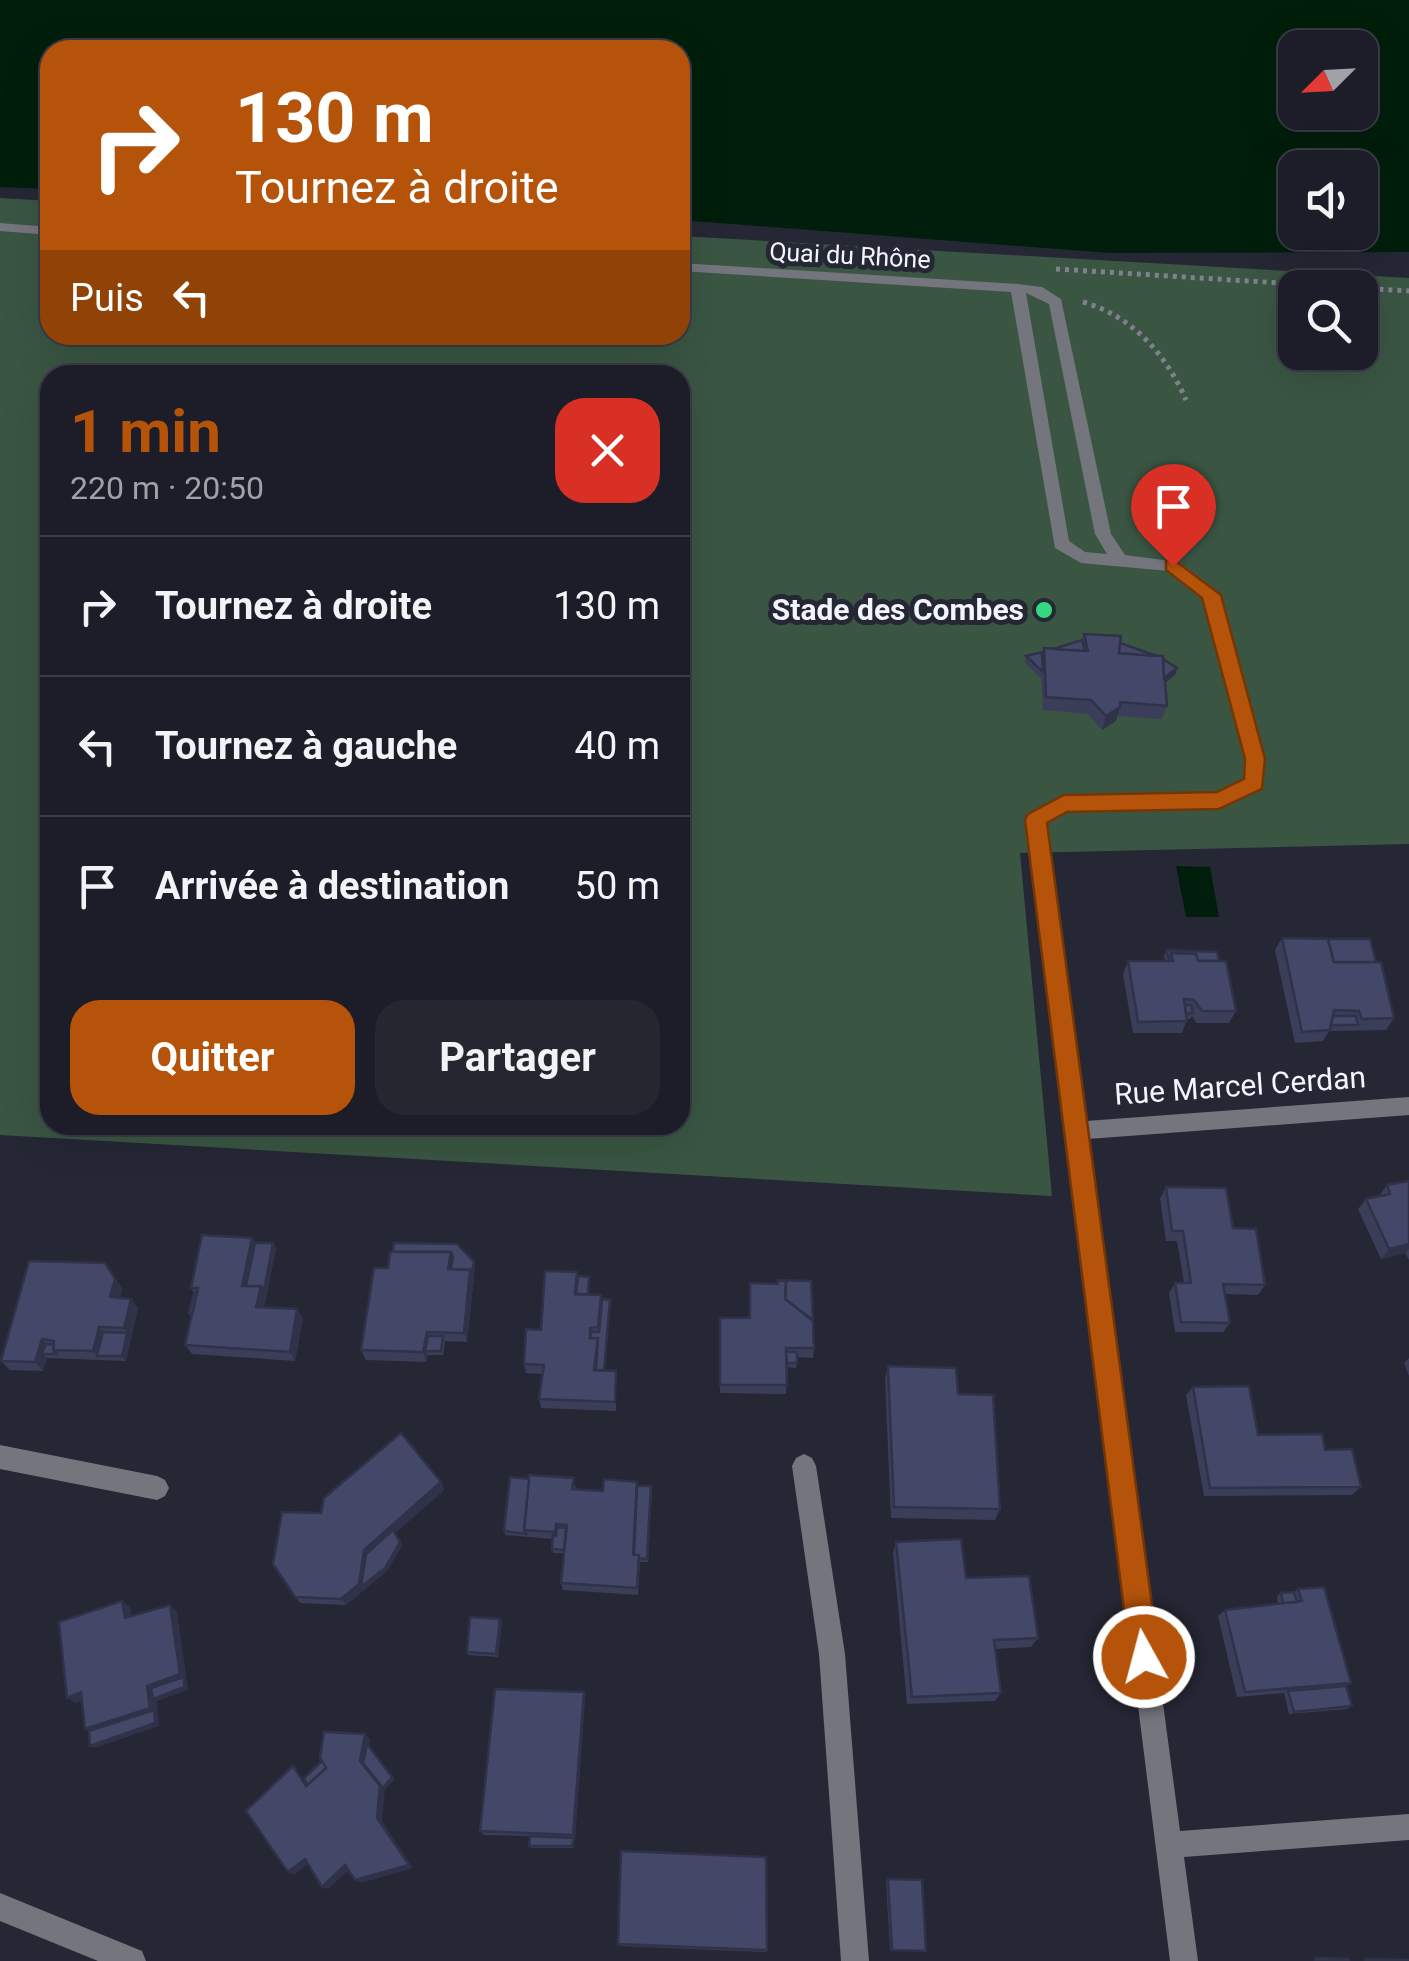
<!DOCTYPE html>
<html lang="fr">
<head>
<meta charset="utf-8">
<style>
	:root { --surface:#1c1d28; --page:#252630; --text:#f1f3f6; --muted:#a0a2a8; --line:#3a3b45; --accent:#b45309 }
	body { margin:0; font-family:Roboto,sans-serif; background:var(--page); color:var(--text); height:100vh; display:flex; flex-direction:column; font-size:38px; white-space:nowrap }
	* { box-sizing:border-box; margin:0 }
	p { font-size:32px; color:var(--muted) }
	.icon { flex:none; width:55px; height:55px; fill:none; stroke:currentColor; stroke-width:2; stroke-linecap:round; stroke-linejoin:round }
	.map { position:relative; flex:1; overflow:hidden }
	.details { position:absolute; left:40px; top:365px; width:650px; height:770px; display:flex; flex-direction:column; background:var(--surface); border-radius:30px; box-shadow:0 10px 40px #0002,0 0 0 2px var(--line) }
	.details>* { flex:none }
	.top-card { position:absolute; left:40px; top:40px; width:650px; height:305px; border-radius:30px; box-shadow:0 10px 40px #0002,0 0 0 2px var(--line); background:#b45309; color:#fff; overflow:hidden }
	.needle { width:65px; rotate:246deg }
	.controls { position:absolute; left:1278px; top:30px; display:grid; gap:20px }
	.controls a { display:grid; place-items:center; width:100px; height:100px; border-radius:20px; background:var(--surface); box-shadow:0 10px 40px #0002,0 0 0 2px var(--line); font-size:50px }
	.pin { position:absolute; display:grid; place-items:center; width:85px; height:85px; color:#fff; margin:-102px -42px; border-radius:50% 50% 50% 0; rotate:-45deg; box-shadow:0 0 10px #0007 }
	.pin .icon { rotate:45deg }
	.me { position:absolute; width:110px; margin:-55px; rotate:353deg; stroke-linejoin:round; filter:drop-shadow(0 0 8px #0008) }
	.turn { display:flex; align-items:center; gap:35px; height:210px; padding:0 30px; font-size:45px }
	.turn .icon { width:130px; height:130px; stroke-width:2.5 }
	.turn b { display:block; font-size:70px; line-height:85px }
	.then { display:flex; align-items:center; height:95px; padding:0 30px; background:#0003; gap:20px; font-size:38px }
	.round { display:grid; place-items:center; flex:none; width:105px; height:105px; border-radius:30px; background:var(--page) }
	.overview { display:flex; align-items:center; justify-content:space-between; height:170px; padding:0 30px }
	h1 { font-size:60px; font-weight:700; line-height:75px; color:var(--accent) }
	.primary-button { display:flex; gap:20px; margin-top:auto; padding:20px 30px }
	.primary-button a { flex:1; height:115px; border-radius:30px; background:var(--accent); color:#fff; font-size:40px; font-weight:700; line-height:115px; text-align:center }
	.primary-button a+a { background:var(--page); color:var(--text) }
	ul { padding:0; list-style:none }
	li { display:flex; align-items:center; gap:30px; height:140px; padding:0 30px; border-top:2px solid var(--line) }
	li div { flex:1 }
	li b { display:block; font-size:38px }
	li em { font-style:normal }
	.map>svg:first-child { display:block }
	.green { fill:#3a5643; fill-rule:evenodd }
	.water { fill:#001e0b; fill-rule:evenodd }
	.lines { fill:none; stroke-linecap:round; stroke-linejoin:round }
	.path { stroke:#7f818d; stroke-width:5; stroke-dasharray:4 5; stroke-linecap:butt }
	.lane { fill:#74757d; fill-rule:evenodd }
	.street { fill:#74757d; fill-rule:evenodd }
	.wall { fill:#3a3e59 }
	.shaded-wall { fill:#303249 }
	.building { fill:#444868; stroke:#303249; stroke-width:2.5 }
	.route { fill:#b45309; stroke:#753606; stroke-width:2.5 }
	.poi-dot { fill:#34d881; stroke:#252735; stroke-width:4 }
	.labels { text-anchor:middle; stroke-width:10; stroke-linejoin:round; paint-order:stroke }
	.far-street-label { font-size:25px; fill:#f2f4fe; stroke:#252735 }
	.poi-label { font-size:30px; font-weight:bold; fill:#f2f4fe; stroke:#252735; text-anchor:end }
	.street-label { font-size:30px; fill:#f2f4fe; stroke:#252735 }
</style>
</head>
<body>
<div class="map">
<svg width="1409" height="1961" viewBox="0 0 1409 1961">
	<rect width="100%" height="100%" fill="#252735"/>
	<path class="green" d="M 0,198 L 50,201 L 50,335 L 680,335 L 680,236 L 1409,278 L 1409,844 L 1020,853 L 1052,1196 L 0,1135 ZM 1295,288 L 1360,288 L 1360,352 L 1295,352 ZM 50,375 L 680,375 L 680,1125 L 50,1125 Z"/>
	<g class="water">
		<path d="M 0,0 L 1409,0 L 1409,252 L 1110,253 L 680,220 L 680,50 L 50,50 L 50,189 L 0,187 ZM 1295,48 L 1360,48 L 1360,112 L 1295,112 ZM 1295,168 L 1360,168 L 1360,232 L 1295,232 Z"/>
		<path d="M 1176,866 L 1210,867 L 1219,917 L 1186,917 Z"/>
	</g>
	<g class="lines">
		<g class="path">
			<path d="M 1056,269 L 1409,291"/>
			<path d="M 1083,302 C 1132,316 1166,354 1186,400"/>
		</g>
		<path class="lane" d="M 804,1454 L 812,1458 L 816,1466 L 845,1654 L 869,1961 L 841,1961 L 819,1654 L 792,1466 L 796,1458 Z"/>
		<g class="street">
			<path d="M 0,223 L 50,227 L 50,235 L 0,231 Z"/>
			<path d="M 680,263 L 1018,284 L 1042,287 L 1061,299 L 1111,534 L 1125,555 L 1179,562 L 1217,591 L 1264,759 L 1262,788 L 1219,808 L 1067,811 L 1046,823 L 1086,1121 L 1409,1097 L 1409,1115 L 1088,1139 L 1180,1831 L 1409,1814 L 1409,1840 L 1184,1857 L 1198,1961 L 1170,1961 L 1027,820 L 1029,815 L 1064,797 L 1217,794 L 1246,779 L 1246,759 L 1203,598 L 1169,571 L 1081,563 L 1055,548 L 1011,292 L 680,271 ZM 1026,293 L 1049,304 L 1095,534 L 1107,554 L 1085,552 L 1069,541 Z"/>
			<path d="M 0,1445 L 157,1476 L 165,1480 L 169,1488 L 165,1496 L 157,1500 L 0,1469 Z"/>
			<path d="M 0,1893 L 142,1951 L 146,1961 L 98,1961 L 0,1921 Z"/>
		</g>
	</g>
	<g class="wall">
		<path d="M 1084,634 L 1120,643 L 1163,659 L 1177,668 L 1175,675 L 1165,683 L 1167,706 L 1162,719 L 1117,716 L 1116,721 L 1102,730 L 1088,714 L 1043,710 L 1041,679 L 1025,663 L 1026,656 L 1043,652 L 1044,648 L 1053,649 L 1082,640 Z"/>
		<path d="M 1282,938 L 1376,962 L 1394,1018 L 1386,1030 L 1329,1031 L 1323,1041 L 1295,1043 L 1275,950 Z"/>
		<path d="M 1166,950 L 1219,961 L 1236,1011 L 1229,1023 L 1196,1023 L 1192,1016 L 1190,1019 L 1187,1019 L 1182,1033 L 1133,1033 L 1123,974 L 1128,961 L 1165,961 L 1164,957 Z"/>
		<path d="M 1409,1181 L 1409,1260 L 1405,1253 L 1381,1259 L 1358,1209 L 1366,1199 L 1379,1196 L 1387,1185 Z"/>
		<path d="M 1166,1187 L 1233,1228 L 1265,1285 L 1258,1295 L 1225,1294 L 1230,1323 L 1223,1332 L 1175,1332 L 1169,1293 L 1175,1283 L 1184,1283 L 1177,1241 L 1166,1241 L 1160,1198 Z"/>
		<path d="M 252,1238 L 255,1243 L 273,1243 L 276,1249 L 264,1307 L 297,1309 L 303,1318 L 295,1361 L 192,1354 L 185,1345 L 191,1317 L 189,1313 L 194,1293 L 191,1288 Z"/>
		<path d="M 475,1267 L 467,1342 L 445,1341 L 443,1355 L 428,1355 L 426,1362 L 366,1360 L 361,1350 Z"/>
		<path d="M 577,1272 L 578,1276 L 589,1277 L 589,1294 L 602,1299 L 610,1300 L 605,1370 L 616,1371 L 616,1411 L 541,1408 L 539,1399 L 543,1374 L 526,1373 L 524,1364 L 541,1330 Z"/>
		<path d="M 122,1288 L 120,1298 L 138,1308 L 126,1361 L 47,1358 L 43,1371 L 10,1370 L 1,1361 Z"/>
		<path d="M 720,1318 L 749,1318 L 814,1348 L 813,1358 L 797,1357 L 796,1368 L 787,1367 L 786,1394 L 720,1393 Z"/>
		<path d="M 1409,1358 L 1409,1376 L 1404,1363 Z"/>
		<path d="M 888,1366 L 958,1394 L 1000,1509 L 995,1520 L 891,1518 L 885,1379 Z"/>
		<path d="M 1193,1387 L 1258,1435 L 1361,1487 L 1352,1495 L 1204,1496 L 1186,1395 Z"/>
		<path d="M 441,1482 L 444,1490 L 395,1533 L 402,1545 L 387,1571 L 346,1605 L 301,1603 L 295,1597 L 321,1513 Z"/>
		<path d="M 576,1485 L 575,1489 L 603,1491 L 637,1486 L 652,1490 L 648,1562 L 640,1562 L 638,1595 L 563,1590 L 561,1583 L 564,1553 L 553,1553 L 553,1539 L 505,1535 L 504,1531 Z"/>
		<path d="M 896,1542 L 966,1578 L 1038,1638 L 1031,1647 L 995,1649 L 1001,1693 L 995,1701 L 907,1704 L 893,1552 Z"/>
		<path d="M 1298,1589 L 1351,1683 L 1346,1686 L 1352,1706 L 1347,1709 L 1289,1714 L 1284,1693 L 1237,1697 L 1218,1616 L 1225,1610 L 1278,1604 L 1277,1596 L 1281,1593 L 1294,1592 Z"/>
		<path d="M 500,1619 L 502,1622 L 498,1657 L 468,1655 L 467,1652 Z"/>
		<path d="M 584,1692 L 585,1698 L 575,1838 L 573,1848 L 531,1848 L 529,1846 L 530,1836 L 484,1835 L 480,1831 Z"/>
		<path d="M 888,1879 L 926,1951 L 890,1950 L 886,1881 Z"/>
		<path d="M 618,1944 L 767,1950 L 766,1952 L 620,1946 Z"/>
	</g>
	<g class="shaded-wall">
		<path d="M 1177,668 L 1175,675 L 1160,687 L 1162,680 Z"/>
		<path d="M 1120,707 L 1116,721 L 1102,730 L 1106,716 Z"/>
		<path d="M 252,1238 L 258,1248 L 249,1290 L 242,1286 Z"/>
		<path d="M 273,1243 L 276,1249 L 262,1316 L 256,1307 Z"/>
		<path d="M 1409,1244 L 1409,1249 L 1405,1253 L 1381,1259 L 1389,1249 Z"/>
		<path d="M 474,1262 L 475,1267 L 467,1342 L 464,1333 L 470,1270 Z"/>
		<path d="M 112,1273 L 122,1288 L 117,1306 L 110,1297 Z"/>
		<path d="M 131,1299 L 138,1308 L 126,1361 L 122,1356 L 127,1333 L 124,1328 Z"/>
		<path d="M 297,1309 L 303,1318 L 295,1361 L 290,1352 Z"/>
		<path d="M 99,1327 L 107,1337 L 97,1356 L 93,1351 Z"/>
		<path d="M 427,1332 L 430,1341 L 425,1351 L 428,1355 L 426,1362 L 423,1352 Z"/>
		<path d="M 42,1339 L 50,1348 L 42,1354 L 47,1358 L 43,1371 L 35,1362 Z"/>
		<path d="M 441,1482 L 444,1490 L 368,1557 L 400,1542 L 402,1545 L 387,1571 L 346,1605 L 341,1599 L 364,1550 Z"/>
		<path d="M 122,1601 L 130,1607 L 133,1625 L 125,1618 Z"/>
		<path d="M 170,1605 L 177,1612 L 188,1690 L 157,1701 L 159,1726 L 95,1748 L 90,1746 L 94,1734 L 85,1729 L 147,1686 Z"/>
		<path d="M 500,1619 L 502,1622 L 498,1657 L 496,1654 Z"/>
		<path d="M 81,1692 L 90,1698 L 76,1703 L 67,1698 Z"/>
		<path d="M 584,1692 L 585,1698 L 575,1838 L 573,1835 Z"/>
		<path d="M 365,1734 L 370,1739 L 369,1746 L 395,1779 L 385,1790 L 382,1821 L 413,1868 L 361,1883 L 355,1880 L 377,1818 L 360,1761 Z"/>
		<path d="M 305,1859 L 311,1862 L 294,1875 L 288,1872 Z"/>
		<path d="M 345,1865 L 351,1868 L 328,1889 L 322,1887 Z"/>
	</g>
	<g class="building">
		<path d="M 1084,634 L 1121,636 L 1119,653 L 1163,656 L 1167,706 L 1120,702 L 1120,707 L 1106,716 L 1091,700 L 1046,697 L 1044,648 L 1088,651 Z"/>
		<path d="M 1082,640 L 1085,651 L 1053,649 Z"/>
		<path d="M 1120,643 L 1157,656 L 1119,653 Z"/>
		<path d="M 1043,652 L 1042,655 L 1043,672 L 1026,656 Z"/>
		<path d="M 1163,659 L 1177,668 L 1164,678 Z"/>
		<path d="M 1282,938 L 1328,939 L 1334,962 L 1381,962 L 1394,1018 L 1362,1019 L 1359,1011 L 1334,1010 L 1330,1030 L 1302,1032 Z"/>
		<path d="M 1328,939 L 1370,939 L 1376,962 L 1334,962 Z"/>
		<path d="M 1166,950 L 1217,952 L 1219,961 L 1198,961 L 1196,954 L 1171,953 L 1169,959 Z"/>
		<path d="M 1171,953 L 1196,954 L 1198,961 L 1226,961 L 1236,1011 L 1202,1011 L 1194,1000 L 1184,999 L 1187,1021 L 1138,1022 L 1128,961 L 1173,961 Z"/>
		<path d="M 1185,1005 L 1191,1005 L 1193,1013 L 1186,1013 Z"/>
		<path d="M 1333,1016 L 1356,1016 L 1358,1025 L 1331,1025 Z"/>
		<path d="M 1409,1181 L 1409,1244 L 1389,1249 L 1366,1199 L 1390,1194 L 1387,1185 Z"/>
		<path d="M 1166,1187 L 1226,1188 L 1233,1228 L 1256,1229 L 1265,1285 L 1223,1284 L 1230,1323 L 1181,1322 L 1175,1283 L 1191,1283 L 1183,1231 L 1172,1231 Z"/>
		<path d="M 202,1235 L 252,1238 L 242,1286 L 261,1286 L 256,1307 L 297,1309 L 290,1352 L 185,1345 L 198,1288 L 191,1288 Z"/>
		<path d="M 255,1243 L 273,1243 L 264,1290 L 261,1286 L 246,1286 Z"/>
		<path d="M 394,1243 L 457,1244 L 474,1262 L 471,1274 L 470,1270 L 451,1269 L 453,1257 L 451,1252 L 393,1252 Z"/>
		<path d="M 390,1252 L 451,1252 L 448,1269 L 470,1270 L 464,1333 L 427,1332 L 423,1352 L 361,1350 L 374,1268 L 388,1268 Z"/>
		<path d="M 29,1261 L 105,1263 L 115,1279 L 110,1297 L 131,1299 L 124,1328 L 99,1327 L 93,1351 L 53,1350 L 54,1341 L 42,1339 L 35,1362 L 1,1361 Z"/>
		<path d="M 545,1271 L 577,1272 L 575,1294 L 601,1295 L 598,1327 L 590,1328 L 590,1338 L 598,1338 L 594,1370 L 616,1371 L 615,1402 L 539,1399 L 544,1365 L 524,1364 L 526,1329 L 541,1330 Z"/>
		<path d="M 578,1276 L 589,1277 L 588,1294 L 576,1294 Z"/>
		<path d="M 778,1280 L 811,1281 L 813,1320 L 785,1299 L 786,1281 L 778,1281 L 778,1284 Z"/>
		<path d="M 778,1281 L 786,1281 L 785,1299 L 813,1321 L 814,1348 L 786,1348 L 787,1385 L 720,1385 L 720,1318 L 750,1318 L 750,1283 L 778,1284 Z"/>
		<path d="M 194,1293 L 197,1293 L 192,1313 L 189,1313 Z"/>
		<path d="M 602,1299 L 610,1300 L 604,1370 L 596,1370 L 598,1338 L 590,1338 L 591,1332 L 599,1332 Z"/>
		<path d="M 103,1332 L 127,1333 L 122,1356 L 97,1356 Z"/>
		<path d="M 428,1336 L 443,1336 L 441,1351 L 425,1351 Z"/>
		<path d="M 46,1344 L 54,1345 L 53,1350 L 57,1354 L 42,1354 Z"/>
		<path d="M 786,1352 L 797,1352 L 797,1363 L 787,1363 Z"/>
		<path d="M 888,1366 L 956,1368 L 958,1394 L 993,1395 L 1000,1509 L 894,1507 Z"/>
		<path d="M 1249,1386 L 1258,1435 L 1322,1434 L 1325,1450 L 1352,1449 L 1361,1487 L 1210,1488 L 1193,1387 Z"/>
		<path d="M 401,1433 L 441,1482 L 364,1550 L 359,1584 L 341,1599 L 295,1597 L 273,1564 L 282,1512 L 321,1513 L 324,1498 Z"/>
		<path d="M 529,1475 L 574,1478 L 572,1489 L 603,1491 L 604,1479 L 637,1482 L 633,1554 L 639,1555 L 637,1588 L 561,1583 L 567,1525 L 556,1524 L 555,1532 L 524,1530 Z"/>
		<path d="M 510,1477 L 529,1479 L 524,1530 L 526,1534 L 504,1531 Z"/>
		<path d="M 637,1486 L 651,1486 L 647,1559 L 639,1558 L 639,1555 L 634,1555 Z"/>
		<path d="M 557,1527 L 566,1528 L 564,1550 L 552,1549 L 553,1535 L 556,1536 Z"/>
		<path d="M 393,1530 L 400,1542 L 385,1568 L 361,1587 L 366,1554 Z"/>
		<path d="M 961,1539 L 966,1578 L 1029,1576 L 1038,1638 L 994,1640 L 1001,1693 L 912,1697 L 896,1542 Z"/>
		<path d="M 1324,1587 L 1351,1683 L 1245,1692 L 1225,1610 L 1302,1601 L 1298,1589 Z"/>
		<path d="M 1294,1592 L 1297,1602 L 1283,1603 L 1281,1593 Z"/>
		<path d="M 122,1601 L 125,1618 L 170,1605 L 180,1674 L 147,1686 L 150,1708 L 85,1729 L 81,1692 L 67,1698 L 59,1622 Z"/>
		<path d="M 470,1617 L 500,1619 L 496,1654 L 467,1652 Z"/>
		<path d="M 184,1677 L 184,1687 L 153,1699 L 151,1688 Z"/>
		<path d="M 1346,1686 L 1352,1706 L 1294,1712 L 1288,1691 Z"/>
		<path d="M 495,1689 L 584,1692 L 573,1835 L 480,1831 Z"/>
		<path d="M 154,1710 L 155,1723 L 90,1746 L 89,1731 Z"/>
		<path d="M 324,1732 L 365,1734 L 360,1761 L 380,1786 L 377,1818 L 409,1865 L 355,1880 L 345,1865 L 322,1887 L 305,1859 L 288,1872 L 246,1811 L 293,1766 L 306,1786 L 326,1768 L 320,1758 Z"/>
		<path d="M 367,1744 L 392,1777 L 383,1788 L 363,1763 Z"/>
		<path d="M 322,1761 L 326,1768 L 307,1785 L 304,1778 Z"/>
		<path d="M 530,1836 L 574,1838 L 572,1846 L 529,1846 Z"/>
		<path d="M 621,1851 L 766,1857 L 767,1950 L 618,1944 Z"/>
		<path d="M 888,1879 L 922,1880 L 926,1951 L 892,1950 Z"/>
		<path d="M 1315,1958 L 1348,1959 L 1349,1961 L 1315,1961 Z"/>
		<path d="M 1366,1959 L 1409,1960 L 1409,1961 L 1365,1961 Z"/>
	</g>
	<path class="route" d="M 1173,559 L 1221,595 L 1265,759 L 1262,789 L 1219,809 L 1067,812 L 1047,823 L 1159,1657 L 1155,1667 L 1144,1672 L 1134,1667 L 1130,1657 L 1025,820 L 1028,814 L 1064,795 L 1217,792 L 1244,779 L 1245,759 L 1202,598 L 1166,570 L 1166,561 Z"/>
	<circle class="poi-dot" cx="1044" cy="610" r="10"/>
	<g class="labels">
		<g class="far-street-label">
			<text transform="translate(850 255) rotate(3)" y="9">Quai du Rhône</text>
		</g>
		<g class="poi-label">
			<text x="1024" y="620">Stade des Combes</text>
		</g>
		<g class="street-label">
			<text transform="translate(1240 1086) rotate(-4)" y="10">Rue Marcel Cerdan</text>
		</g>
	</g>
</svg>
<div class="controls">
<a><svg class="needle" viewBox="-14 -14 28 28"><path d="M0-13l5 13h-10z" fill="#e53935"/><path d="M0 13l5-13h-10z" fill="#a0a2a8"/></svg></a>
<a><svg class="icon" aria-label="sound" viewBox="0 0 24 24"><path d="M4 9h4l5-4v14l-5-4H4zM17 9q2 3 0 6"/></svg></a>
<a><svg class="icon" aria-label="search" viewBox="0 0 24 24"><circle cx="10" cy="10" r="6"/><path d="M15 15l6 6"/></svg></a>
</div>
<div class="pin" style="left:1173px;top:566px;background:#d93025"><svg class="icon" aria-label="arrive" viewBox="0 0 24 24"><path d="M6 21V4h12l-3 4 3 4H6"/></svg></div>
<svg class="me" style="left:1144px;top:1657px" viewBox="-20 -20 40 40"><circle r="17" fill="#b45309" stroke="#fff" stroke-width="3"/><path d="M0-11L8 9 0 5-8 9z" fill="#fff"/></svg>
<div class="top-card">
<div class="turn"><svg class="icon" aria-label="right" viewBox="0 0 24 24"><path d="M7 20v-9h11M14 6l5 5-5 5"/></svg><div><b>130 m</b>Tournez à droite</div></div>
<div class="then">Puis<svg class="icon" aria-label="left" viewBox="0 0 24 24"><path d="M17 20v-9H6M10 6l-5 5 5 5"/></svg></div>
</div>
<section class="details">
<div class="overview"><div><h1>1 min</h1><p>220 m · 20:50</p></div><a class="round" style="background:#d93025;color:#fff"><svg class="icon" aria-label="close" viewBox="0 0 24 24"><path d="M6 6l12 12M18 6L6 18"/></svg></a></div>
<ul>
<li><svg class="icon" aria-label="right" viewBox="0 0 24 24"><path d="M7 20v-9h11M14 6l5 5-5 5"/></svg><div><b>Tournez à droite</b></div><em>130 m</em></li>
<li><svg class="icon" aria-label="left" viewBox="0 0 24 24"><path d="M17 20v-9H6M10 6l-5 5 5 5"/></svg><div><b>Tournez à gauche</b></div><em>40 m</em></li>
<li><svg class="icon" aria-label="arrive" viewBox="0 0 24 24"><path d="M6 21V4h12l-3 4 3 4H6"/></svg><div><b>Arrivée à destination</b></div><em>50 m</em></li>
</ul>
<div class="primary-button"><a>Quitter</a><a>Partager</a></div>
</section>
</div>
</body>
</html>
